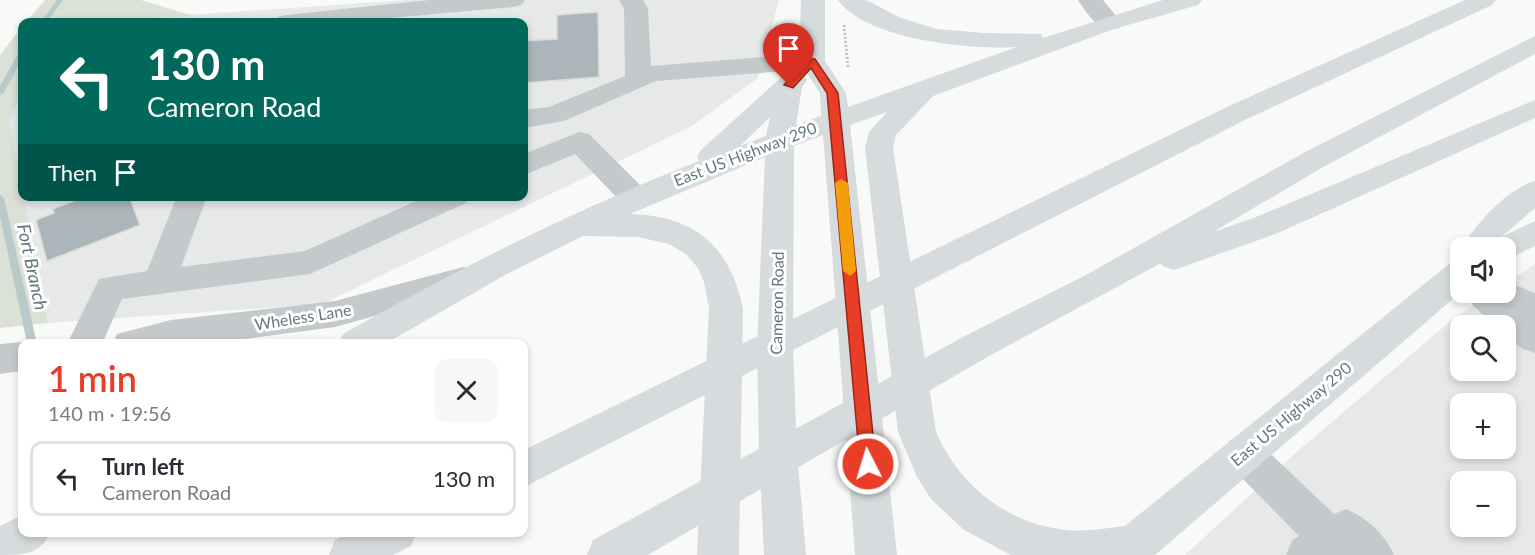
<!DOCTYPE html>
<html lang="en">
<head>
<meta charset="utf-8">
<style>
	:root { --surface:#fff; --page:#f7f7f7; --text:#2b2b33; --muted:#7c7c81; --line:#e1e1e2; --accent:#e93d27 }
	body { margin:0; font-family:Lato,sans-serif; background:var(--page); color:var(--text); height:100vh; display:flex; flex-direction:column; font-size:22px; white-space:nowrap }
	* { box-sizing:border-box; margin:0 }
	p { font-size:20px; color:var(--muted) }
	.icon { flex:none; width:33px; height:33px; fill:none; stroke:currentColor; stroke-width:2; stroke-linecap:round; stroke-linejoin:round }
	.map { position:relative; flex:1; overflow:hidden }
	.details { position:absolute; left:18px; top:339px; width:510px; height:198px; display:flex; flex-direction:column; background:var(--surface); border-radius:12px; box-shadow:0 3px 9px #0003 }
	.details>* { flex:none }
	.guide { position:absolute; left:18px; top:18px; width:510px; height:183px; border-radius:12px; box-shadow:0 3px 9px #0003; background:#00695c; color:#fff; overflow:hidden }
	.controls { position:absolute; left:1450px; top:237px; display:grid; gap:12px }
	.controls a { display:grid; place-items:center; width:66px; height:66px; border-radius:12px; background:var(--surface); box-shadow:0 3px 9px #0003; font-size:30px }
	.pin { position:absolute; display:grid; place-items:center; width:51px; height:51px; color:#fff; margin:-62px -26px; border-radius:50% 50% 50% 0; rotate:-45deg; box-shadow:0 0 6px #0007 }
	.pin .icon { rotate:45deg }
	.me { position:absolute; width:66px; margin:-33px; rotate:355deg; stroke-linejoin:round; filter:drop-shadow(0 0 4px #0008) }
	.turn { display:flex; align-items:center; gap:21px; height:126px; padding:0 30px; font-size:27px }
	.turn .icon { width:78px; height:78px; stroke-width:2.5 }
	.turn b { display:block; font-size:42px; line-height:51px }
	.then { display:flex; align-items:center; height:57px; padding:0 30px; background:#0003; gap:12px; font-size:22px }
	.round { display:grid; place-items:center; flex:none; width:63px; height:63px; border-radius:12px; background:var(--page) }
	.overview { display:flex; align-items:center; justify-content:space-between; height:102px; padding:0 30px }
	h1 { font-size:36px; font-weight:600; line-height:45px; color:var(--accent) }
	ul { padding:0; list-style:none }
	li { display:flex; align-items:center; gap:18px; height:75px; margin:0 12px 9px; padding:0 18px; border:3px solid var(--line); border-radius:12px }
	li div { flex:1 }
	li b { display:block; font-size:22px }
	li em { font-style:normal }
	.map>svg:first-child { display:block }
	.built { fill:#e7e9e8; fill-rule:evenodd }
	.green { fill:#dce1d7 }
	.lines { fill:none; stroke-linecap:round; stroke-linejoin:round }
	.stream { fill:#bacacb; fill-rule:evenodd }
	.building { fill:#abb6ba; stroke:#dbdbd9; stroke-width:1.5 }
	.path { stroke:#bec2c4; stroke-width:3; stroke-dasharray:2 2; stroke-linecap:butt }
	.minor { fill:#c4cacc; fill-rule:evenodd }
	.major { fill:#d6dbde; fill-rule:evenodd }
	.highway { fill:#d6dbde; fill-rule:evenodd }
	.route { fill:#e93d27; stroke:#972819; stroke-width:1.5 }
	.slow { fill:#f59e0b }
	.labels { text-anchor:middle; stroke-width:6; stroke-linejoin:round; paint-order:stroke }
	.street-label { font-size:16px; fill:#637982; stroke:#fff }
	.water-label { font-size:18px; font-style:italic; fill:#5e787c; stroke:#fff }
</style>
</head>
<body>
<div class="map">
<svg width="1535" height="555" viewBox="0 0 1535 555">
	<rect width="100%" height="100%" fill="#f9f9f7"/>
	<g class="built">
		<path d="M 409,0 L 779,0 L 758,78 L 692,126 L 322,304 L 48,323 L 23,197 L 524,196 L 524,22 L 81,22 Z"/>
		<path d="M 22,94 L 22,192 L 8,120 Z"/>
		<path d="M 1535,264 L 1535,555 L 1185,555 L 1299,450 L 1453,319 L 1492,293 L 1506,292 L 1506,283 ZM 1461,326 L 1506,326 L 1506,370 L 1461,370 ZM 1461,404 L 1506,404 L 1506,448 L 1461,448 ZM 1461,482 L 1506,482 L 1506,526 L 1461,526 Z"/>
	</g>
	<g class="green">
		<path d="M 45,0 L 141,0 L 193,16 L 81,22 L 26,22 Z"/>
		<path d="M 22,27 L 22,94 L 9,120 L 48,323 L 0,328 L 0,55 Z"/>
	</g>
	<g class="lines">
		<g class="stream">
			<path d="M 57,0 L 63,0 L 47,22 L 41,22 Z"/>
			<path d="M 22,50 L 22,58 L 4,93 L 0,95 L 0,86 L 19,52 Z"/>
			<path d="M 0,195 L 4,198 L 37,344 L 27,343 L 0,217 Z"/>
		</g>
	</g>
	<g class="building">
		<path d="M 598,12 L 599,77 L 524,83 L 524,41 L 557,39 L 557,15 Z"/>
		<path d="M 87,196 L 129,196 L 140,225 L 47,261 L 36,220 L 54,213 L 53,209 Z"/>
	</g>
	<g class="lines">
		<path class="path" d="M 844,25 L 848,68"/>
		<g class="minor">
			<path d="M 429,0 L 525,0 L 521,5 L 513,7 L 345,22 L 274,22 L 277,17 L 286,15 Z"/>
			<path d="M 619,0 L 643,0 L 648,9 L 651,66 L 812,53 L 821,56 L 825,61 L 821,66 L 812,69 L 656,81 L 564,121 L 524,128 L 524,110 L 549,107 L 625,76 L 624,9 Z"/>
			<path d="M 1078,0 L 1103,0 L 1122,23 L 1119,28 C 1099,33 1088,15 1078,0 Z"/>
			<path d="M 579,132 L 589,134 L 646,191 L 650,198 L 646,205 L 635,208 L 624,205 L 575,154 L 524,175 L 524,154 Z"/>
			<path d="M 177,196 L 207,196 L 181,267 L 305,251 L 427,196 L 470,196 L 466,203 L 310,274 L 122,299 L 102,344 L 67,344 L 99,279 L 147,271 Z"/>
			<path d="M 463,267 L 475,270 L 480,279 L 475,288 L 335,327 L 206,344 L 112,344 L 117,334 L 171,320 L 335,301 Z"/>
			<path d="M 1506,281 L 1535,293 L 1535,353 L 1523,349 L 1506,337 L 1506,326 L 1494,326 L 1469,301 L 1465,292 L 1506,292 Z"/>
			<path d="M 22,342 L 25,344 L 22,344 L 22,371 L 0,374 L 0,344 Z"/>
			<path d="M 1243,436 L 1257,441 L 1334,514 L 1346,509 C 1367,518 1385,534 1394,555 L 1286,555 L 1292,540 L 1299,536 L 1229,465 L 1224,453 L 1229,441 Z"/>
		</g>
		<g class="major">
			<path d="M 801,0 L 825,0 L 825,61 L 846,93 L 848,107 L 1017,47 C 972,50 866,40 838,0 L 866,0 L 901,18 L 937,29 L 984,33 L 1041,34 L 1043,38 L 1163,0 L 1202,0 L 1198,5 L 1114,29 L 933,96 L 896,135 L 893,148 L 936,432 C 959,485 1007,524 1066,530 C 1086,532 1105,528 1125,526 L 1449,264 L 1461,261 L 1461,292 L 1155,555 L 1011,555 L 964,530 L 931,499 L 917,477 L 898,432 L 865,148 L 869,132 L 887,112 L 850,125 L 897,555 L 855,555 L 823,135 L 794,146 L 793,346 L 797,453 L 806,555 L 764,555 L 759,453 L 757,346 L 765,157 L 630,214 C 695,216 729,245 743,308 L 739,555 L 697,555 L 709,308 L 704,282 L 698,268 L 686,254 L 669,244 L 638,237 L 583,236 L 505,275 L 385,344 L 338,344 L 343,334 C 458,269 576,209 699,161 L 697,157 L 701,150 L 785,74 L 794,72 L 803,74 L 807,80 L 802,87 L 796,125 L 821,116 L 820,93 L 799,61 ZM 770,117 L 766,136 L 740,146 Z"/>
			<path d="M 1535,221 L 1535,246 L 1506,260 L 1506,248 L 1490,248 L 1495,240 Z"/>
			<path d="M 22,515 L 22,532 L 51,532 C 39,555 25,555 0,555 L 0,526 Z"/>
		</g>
		<g class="highway">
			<path d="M 1465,0 L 1496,0 L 1492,5 L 1247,119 L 524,487 L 524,450 L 1227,107 Z"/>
			<path d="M 1535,36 L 1535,54 L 1325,166 L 1213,232 L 1256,217 L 1535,100 L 1535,118 L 1278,233 L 1174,270 L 1163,266 L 1161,263 L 989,356 L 648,555 L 587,555 L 593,540 L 965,336 L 1084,276 L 1305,152 Z"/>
			<path d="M 1535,181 L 1535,208 L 1499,239 L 1494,248 L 1462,248 C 1476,223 1507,189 1535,181 Z"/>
			<path d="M 1461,261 L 1461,286 L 1449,283 L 1445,274 L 1449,264 Z"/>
			<path d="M 351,532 L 417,532 L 411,546 L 393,555 L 329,555 L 335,540 Z"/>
		</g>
	</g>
	<path class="route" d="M 808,59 L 815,59 L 838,93 L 876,464 L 874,469 L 868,471 L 862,469 L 860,464 L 827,93 L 811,68 L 793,88 L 784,85 Z"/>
	<path class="slow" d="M 841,179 L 848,183 L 856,271 L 850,276 L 843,271 L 835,183 Z"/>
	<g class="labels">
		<g class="street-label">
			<text transform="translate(745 154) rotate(-21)" y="6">East US Highway 290</text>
			<text transform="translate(777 303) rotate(-89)" y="6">Cameron Road</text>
			<text transform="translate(303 317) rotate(-9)" y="6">Wheless Lane</text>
			<text transform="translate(1291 414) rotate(-40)" y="6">East US Highway 290</text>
		</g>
		<g class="water-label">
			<text transform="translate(32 267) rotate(78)" y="6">Fort Branch</text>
		</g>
	</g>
</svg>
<div class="controls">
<a><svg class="icon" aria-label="sound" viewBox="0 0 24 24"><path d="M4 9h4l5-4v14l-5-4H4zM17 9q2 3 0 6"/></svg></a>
<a><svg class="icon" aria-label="search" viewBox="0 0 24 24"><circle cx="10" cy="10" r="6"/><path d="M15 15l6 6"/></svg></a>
<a>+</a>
<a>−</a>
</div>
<div class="pin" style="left:789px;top:85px;background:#d93025"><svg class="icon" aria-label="arrive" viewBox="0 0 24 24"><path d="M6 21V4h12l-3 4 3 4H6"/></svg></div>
<svg class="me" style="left:868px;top:464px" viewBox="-20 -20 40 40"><circle r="17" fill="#e93d27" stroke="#fff" stroke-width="3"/><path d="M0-11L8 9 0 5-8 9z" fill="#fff"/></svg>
<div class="guide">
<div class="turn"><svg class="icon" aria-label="left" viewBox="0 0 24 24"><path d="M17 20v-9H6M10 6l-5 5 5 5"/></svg><div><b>130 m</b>Cameron Road</div></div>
<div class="then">Then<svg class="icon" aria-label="arrive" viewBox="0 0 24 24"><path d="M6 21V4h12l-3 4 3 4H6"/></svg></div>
</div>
<section class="details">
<div class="overview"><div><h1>1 min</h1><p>140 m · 19:56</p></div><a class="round"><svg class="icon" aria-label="close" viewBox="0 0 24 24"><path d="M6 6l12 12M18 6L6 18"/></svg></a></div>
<ul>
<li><svg class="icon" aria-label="left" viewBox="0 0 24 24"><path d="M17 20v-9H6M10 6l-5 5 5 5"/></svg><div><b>Turn left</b><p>Cameron Road</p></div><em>130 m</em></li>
</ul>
</section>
</div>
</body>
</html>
